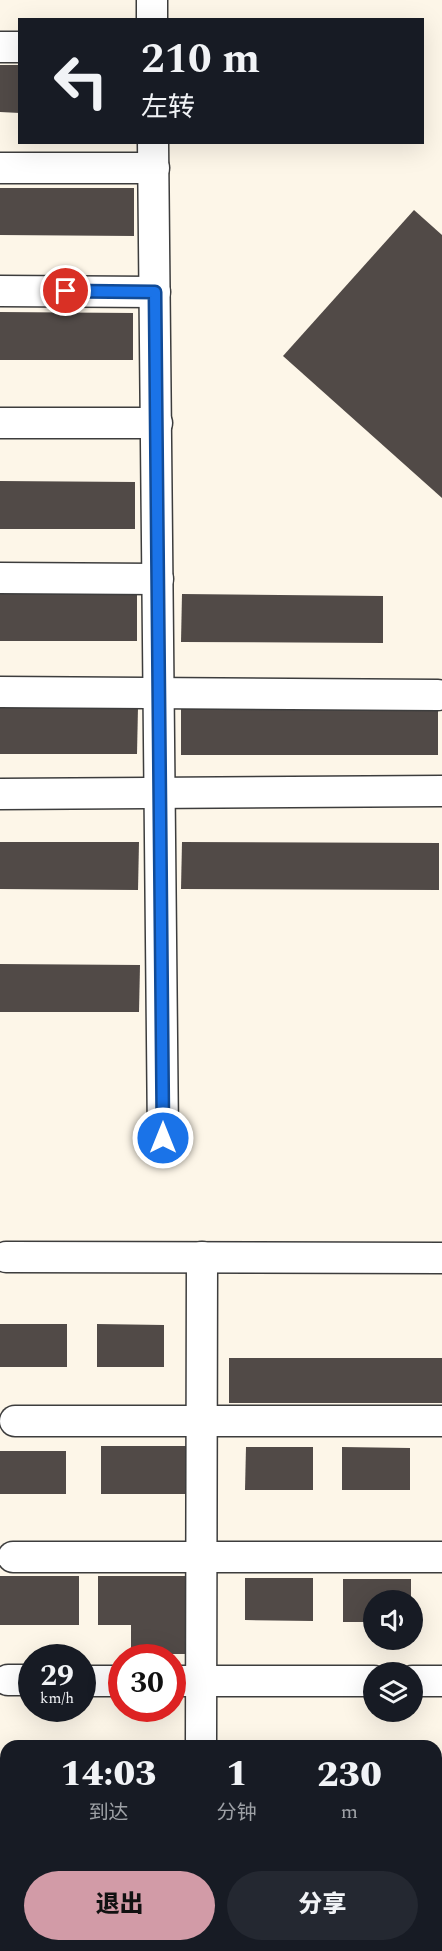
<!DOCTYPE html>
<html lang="zh">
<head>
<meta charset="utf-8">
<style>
	:root { --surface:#171b24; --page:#242831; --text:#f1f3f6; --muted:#9ea1a6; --accent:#d29ba7 }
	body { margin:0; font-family:Spectral,"Noto Sans SC",serif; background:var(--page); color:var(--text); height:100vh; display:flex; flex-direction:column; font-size:22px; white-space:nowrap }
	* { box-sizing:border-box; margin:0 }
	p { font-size:20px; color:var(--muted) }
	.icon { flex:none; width:33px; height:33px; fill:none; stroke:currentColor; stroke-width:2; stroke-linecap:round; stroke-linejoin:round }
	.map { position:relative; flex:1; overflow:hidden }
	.details { position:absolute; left:0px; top:1740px; width:442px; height:212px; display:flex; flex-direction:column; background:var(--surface); border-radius:18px 18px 0 0; box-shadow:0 6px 24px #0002 }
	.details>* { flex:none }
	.top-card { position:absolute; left:18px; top:18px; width:406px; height:126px; border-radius:0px; box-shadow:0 6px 24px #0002; background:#171b24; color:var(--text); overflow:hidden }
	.tools { position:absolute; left:363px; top:1590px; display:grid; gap:12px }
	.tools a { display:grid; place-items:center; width:60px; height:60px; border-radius:50%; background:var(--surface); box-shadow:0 6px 24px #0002; font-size:30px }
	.speed { position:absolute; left:18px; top:1644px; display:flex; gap:12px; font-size:30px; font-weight:700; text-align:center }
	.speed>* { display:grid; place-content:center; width:78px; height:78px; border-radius:50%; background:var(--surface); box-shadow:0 6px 24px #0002; line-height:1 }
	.speed small { font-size:15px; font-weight:400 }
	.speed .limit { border:9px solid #d22; background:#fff; color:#111 }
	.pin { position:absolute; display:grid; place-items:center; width:51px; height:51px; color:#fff; margin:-26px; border:3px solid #fff; border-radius:50%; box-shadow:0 2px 6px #0007 }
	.me { position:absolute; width:66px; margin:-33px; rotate:0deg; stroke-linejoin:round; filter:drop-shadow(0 0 4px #0008) }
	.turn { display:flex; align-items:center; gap:21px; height:126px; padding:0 24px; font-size:27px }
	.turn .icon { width:78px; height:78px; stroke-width:2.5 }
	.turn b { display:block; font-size:42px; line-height:51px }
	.eta { display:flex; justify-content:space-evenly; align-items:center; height:102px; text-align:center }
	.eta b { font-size:36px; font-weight:800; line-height:42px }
	.button { display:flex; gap:12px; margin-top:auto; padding:12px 24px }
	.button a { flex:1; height:69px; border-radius:36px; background:var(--accent); color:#111; font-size:24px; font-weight:800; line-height:69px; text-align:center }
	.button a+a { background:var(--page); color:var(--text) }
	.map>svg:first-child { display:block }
	.building { fill:#514a47 }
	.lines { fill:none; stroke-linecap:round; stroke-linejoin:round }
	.minor-casing { stroke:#3d3d3d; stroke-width:33 }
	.minor { stroke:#fff; stroke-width:30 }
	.route-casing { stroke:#114b97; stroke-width:15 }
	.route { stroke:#1a73e8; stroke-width:10 }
</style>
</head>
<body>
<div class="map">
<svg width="442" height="1951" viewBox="0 0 442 1951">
	<rect width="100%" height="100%" fill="#fdf6e8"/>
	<g class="building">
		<path d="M 0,65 L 20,65 L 20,113 L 0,112 Z"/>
		<path d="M 0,188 L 134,188 L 134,236 L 0,235 Z"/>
		<path d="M 414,210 L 442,235 L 442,498 L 283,356 Z"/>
		<path d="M 0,312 L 133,313 L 133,360 L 0,360 Z"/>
		<path d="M 0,481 L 135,482 L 135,529 L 0,529 Z"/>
		<path d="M 0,593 L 137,594 L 137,641 L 0,641 Z"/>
		<path d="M 182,594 L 383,596 L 383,643 L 181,642 Z"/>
		<path d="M 0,707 L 138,707 L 137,754 L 0,754 Z"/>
		<path d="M 181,707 L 438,708 L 438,755 L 181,755 Z"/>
		<path d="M 0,842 L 139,842 L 138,890 L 0,889 Z"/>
		<path d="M 182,842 L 439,843 L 439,890 L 181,889 Z"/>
		<path d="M 0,964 L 140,965 L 139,1012 L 0,1012 Z"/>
		<rect x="0" y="1324" width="67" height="43"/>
		<path d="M 97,1324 L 164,1325 L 164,1367 L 97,1367 Z"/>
		<rect x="229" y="1358" width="213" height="45"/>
		<rect x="101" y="1446" width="88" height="48"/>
		<path d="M 246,1447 L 313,1447 L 313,1490 L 245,1490 Z"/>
		<path d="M 342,1447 L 410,1448 L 410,1490 L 342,1490 Z"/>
		<rect x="0" y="1451" width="66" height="43"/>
		<rect x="0" y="1576" width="79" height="49"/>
		<path d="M 98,1576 L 186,1576 L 186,1654 L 131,1654 L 131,1625 L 98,1625 Z"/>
		<path d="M 245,1578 L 313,1578 L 313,1621 L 245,1620 Z"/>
		<path d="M 343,1579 L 411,1579 L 411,1600 L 374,1600 L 374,1622 L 343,1622 Z"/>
	</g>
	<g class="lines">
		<g class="minor-casing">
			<g id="minor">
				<path d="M 152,0 L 152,20"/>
				<path d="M 0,47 L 20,47"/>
				<path d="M 153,142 L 163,1138"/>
				<path d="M 0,168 L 154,168"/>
				<path d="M 0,291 L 155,292"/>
				<path d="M 0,423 L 157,423"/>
				<path d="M 0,578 L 158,579"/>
				<path d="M 0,692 L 438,695"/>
				<path d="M 0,794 L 442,791"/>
				<path d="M 6,1257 L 442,1258"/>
				<path d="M 15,1421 L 442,1421"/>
				<path d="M 13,1557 L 442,1557"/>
				<path d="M 8,1680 L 32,1680"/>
				<path d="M 82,1681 L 122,1681"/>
				<path d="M 172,1681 L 374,1681"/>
				<path d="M 412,1681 L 442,1681"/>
				<path d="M 201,1746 L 202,1257"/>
				<path d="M 201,1951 L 201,1946"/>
			</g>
		</g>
		<use href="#minor" class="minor"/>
	</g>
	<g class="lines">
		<g class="route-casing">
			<path id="route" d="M 66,291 L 155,292 L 163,1138"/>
		</g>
		<use href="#route" class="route"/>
	</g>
</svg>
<div class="tools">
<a><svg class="icon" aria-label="sound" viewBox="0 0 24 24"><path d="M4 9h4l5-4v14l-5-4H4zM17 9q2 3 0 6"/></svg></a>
<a><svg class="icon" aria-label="layers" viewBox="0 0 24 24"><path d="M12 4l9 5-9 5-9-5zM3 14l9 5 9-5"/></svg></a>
</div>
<div class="speed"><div>29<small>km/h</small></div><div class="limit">30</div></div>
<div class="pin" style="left:66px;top:291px;background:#d93025"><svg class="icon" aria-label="arrive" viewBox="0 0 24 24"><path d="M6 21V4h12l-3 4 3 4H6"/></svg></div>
<svg class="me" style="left:163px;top:1138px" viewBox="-20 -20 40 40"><circle r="17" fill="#1a73e8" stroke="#fff" stroke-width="3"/><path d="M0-11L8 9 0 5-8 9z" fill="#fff"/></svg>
<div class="top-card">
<div class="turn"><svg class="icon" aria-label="left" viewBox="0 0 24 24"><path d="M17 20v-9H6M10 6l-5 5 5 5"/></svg><div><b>210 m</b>左转</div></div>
</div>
<section class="details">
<div class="eta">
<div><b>14:03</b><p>到达</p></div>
<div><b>1</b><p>分钟</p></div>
<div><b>230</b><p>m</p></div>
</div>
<div class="button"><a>退出</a><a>分享</a></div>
</section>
</div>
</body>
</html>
